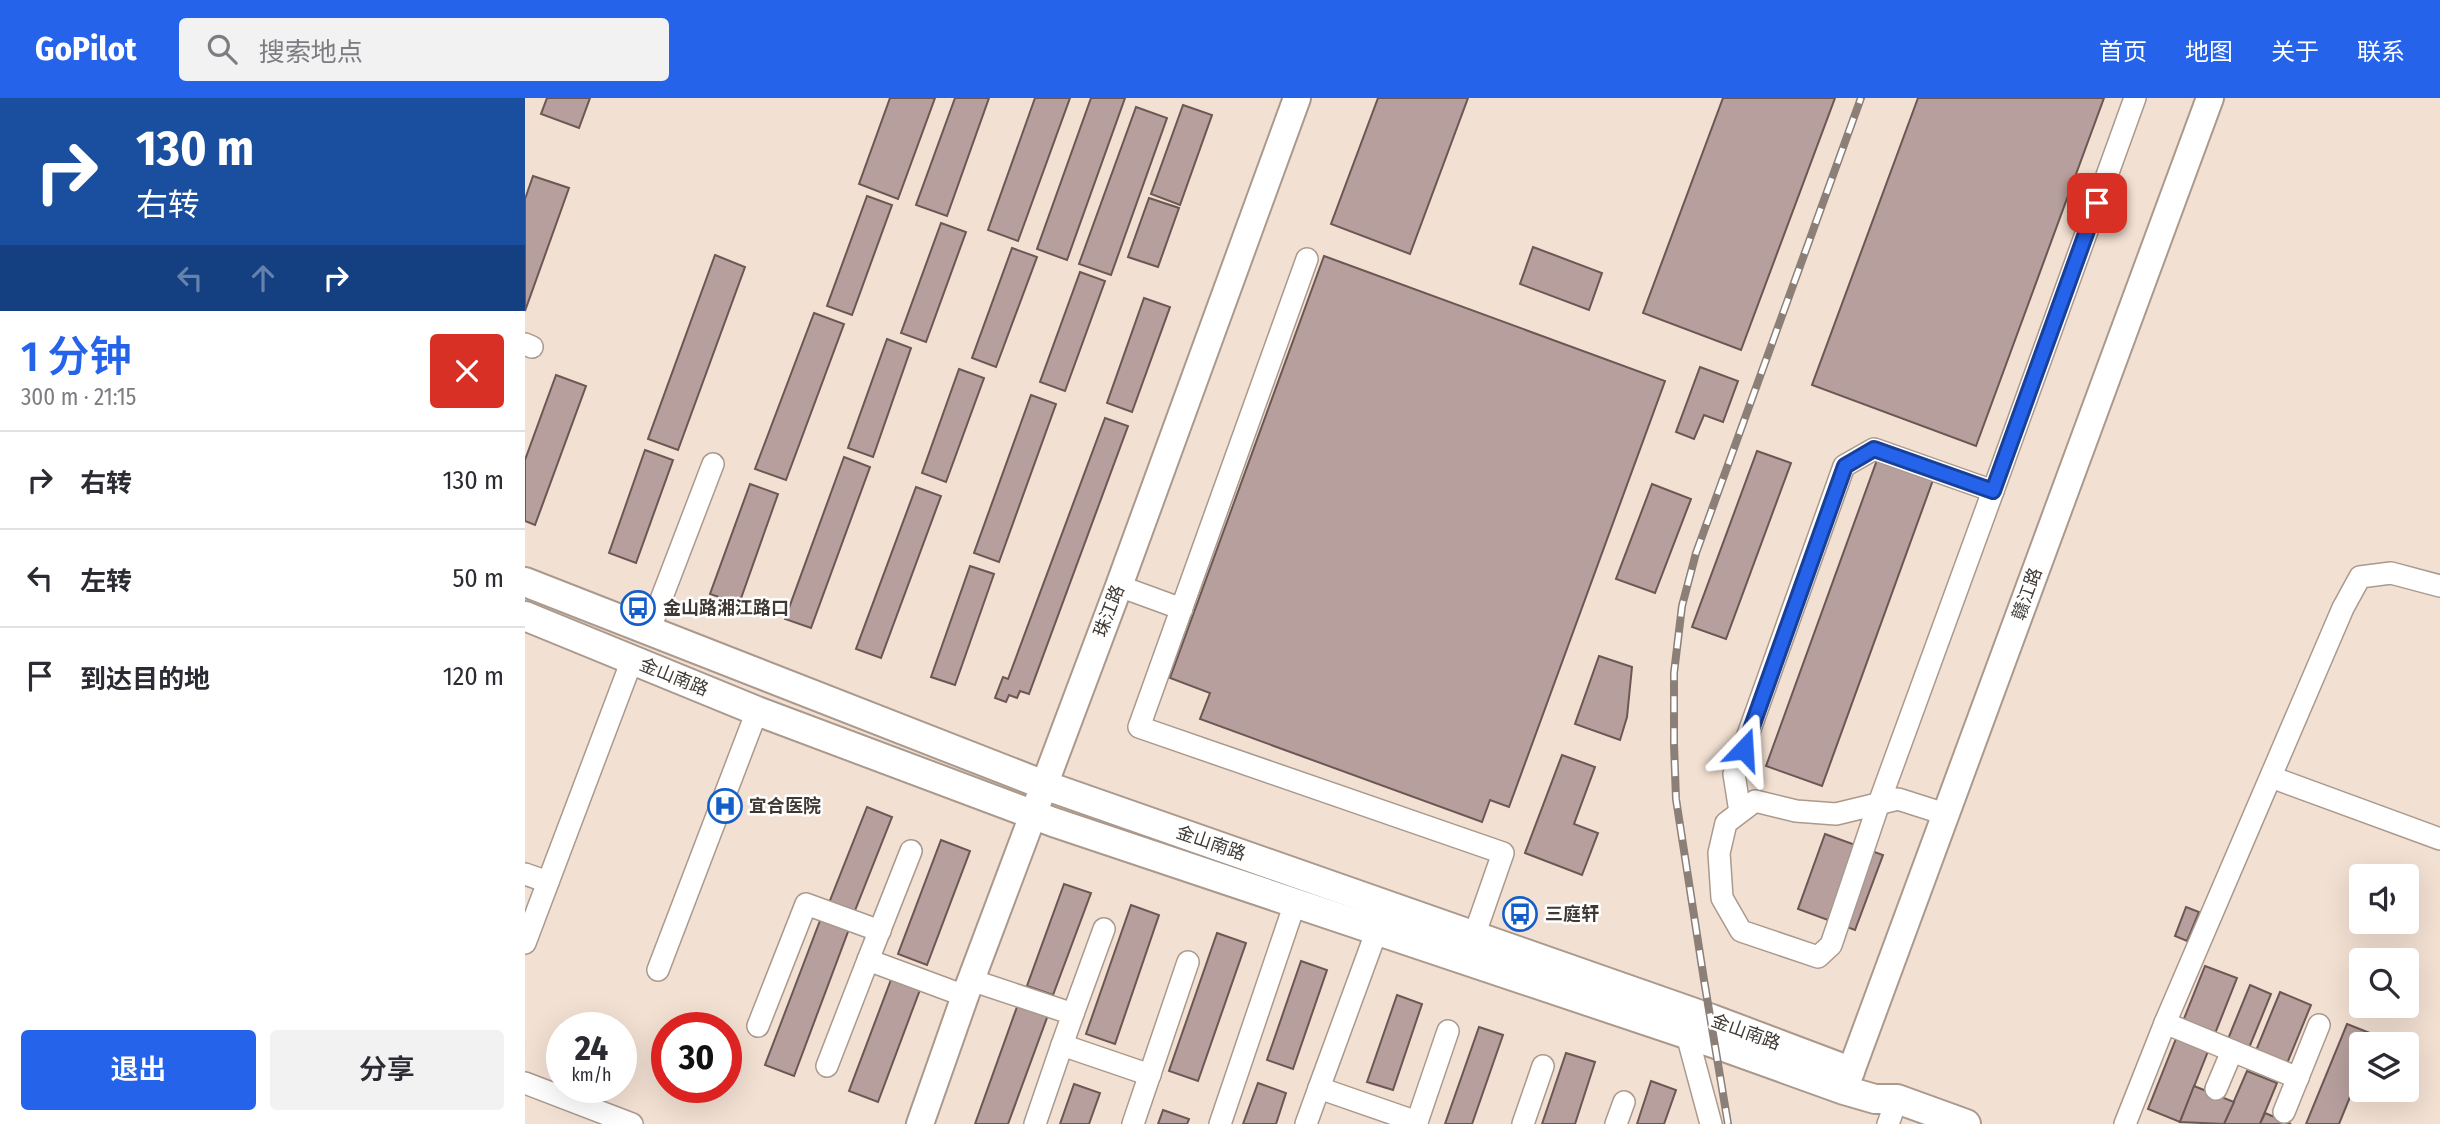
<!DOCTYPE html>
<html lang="zh">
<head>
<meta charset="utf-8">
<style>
	:root { --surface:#fff; --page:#f2f2f3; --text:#2b2b33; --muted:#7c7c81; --line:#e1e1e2; --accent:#2563eb }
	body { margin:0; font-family:"Fira Sans Condensed","Noto Sans SC",sans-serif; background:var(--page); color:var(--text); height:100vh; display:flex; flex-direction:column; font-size:26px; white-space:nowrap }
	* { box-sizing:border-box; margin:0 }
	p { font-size:23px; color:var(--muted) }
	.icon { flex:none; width:38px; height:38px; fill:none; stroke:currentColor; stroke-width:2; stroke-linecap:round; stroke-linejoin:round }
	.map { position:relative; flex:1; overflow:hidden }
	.sheet { display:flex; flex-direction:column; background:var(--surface); width:525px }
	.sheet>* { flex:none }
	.top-card { background:#1a4fa0; color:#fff; overflow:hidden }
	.tools { position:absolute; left:1824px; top:766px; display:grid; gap:14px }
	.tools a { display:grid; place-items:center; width:70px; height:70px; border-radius:7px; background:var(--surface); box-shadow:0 7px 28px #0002; font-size:35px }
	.speed { position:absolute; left:21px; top:914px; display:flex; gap:14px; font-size:35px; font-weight:700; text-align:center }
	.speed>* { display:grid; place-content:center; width:91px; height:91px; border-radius:50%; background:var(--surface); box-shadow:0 7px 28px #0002; line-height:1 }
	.speed small { font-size:18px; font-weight:400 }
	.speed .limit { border:10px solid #d22; background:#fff; color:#111 }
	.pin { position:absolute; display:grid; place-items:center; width:60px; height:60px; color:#fff; margin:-30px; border-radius:14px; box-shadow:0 4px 10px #0006 }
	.me { position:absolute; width:77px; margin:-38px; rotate:20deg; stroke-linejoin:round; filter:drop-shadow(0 0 5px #0008) }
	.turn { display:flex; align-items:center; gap:24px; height:147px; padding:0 21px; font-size:32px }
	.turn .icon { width:91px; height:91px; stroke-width:2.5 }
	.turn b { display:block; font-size:49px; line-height:60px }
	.lanes { display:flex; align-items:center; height:66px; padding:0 21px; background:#0003; justify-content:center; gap:35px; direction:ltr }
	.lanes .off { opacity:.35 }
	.round { display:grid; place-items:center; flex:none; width:74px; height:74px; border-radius:7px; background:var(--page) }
	.headline { display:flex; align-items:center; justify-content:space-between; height:119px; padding:0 21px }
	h1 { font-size:42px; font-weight:600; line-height:52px; color:var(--accent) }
	.cta { display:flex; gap:14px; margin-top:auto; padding:14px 21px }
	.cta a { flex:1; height:80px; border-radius:7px; background:var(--accent); color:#fff; font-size:28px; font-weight:600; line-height:80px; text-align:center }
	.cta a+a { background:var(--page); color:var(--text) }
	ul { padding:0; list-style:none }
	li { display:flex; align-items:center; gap:21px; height:98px; padding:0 21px; border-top:2px solid var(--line) }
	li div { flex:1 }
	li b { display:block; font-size:26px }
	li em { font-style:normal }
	header { display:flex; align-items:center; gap:42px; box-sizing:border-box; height:98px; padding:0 35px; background:var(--accent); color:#fff }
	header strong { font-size:33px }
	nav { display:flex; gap:38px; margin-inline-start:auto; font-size:24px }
	.search { width:490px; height:63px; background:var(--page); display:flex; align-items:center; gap:18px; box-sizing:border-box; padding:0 24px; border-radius:7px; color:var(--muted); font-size:26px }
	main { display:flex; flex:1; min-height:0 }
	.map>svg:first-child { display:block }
	.building { fill:#b69f9c; stroke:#6c5754; stroke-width:2 }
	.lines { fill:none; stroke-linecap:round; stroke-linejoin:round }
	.minor-casing { stroke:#aa998c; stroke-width:24 }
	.tertiary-casing { stroke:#aa998c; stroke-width:30 }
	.secondary-casing { stroke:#aa998c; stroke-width:32 }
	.minor { stroke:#fff; stroke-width:21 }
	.tertiary { stroke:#fff; stroke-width:26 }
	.secondary { stroke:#fff; stroke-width:28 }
	.rail-casing { stroke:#8b7f77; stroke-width:8 }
	.rail { stroke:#fff; stroke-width:5; stroke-dasharray:16; stroke-linecap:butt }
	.route-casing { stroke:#184099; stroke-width:18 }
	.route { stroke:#2563eb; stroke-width:12 }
	.labels { text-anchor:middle; stroke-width:5; stroke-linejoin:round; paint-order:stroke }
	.street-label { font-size:18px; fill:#3f3833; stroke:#fff }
	.poi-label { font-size:18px; font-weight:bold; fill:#3f3833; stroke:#fff; text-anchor:start }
</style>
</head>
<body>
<header>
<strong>GoPilot</strong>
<div class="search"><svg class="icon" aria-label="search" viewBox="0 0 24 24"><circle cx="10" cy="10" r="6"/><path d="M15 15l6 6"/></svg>搜索地点</div>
<nav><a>首页</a><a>地图</a><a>关于</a><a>联系</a></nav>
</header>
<main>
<section class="sheet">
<div class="top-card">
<div class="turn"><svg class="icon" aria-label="right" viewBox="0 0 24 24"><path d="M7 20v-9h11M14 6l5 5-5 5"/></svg><div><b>130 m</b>右转</div></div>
<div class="lanes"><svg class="icon off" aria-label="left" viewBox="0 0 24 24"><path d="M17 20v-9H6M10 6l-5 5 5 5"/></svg><svg class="icon off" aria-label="ahead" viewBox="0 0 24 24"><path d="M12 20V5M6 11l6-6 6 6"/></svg><svg class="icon" aria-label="right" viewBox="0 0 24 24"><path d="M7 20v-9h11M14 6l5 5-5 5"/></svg></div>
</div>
<div class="headline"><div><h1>1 分钟</h1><p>300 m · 21:15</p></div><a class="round" style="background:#d93025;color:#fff"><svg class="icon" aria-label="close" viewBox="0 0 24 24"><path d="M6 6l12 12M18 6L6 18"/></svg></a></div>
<ul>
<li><svg class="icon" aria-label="right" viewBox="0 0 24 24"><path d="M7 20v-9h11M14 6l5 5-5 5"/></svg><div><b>右转</b></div><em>130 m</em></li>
<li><svg class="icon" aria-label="left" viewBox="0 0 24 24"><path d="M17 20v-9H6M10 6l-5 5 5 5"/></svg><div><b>左转</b></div><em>50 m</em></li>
<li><svg class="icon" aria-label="arrive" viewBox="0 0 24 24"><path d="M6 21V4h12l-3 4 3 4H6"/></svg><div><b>到达目的地</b></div><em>120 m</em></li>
</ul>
<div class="cta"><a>退出</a><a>分享</a></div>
</section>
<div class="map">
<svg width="1915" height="1026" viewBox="0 0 1915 1026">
	<rect width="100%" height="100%" fill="#f2e0d2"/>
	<g class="building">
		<path d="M 22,0 L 65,0 L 54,30 L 16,16 Z"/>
		<path d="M 365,0 L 410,0 L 373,101 L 334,86 Z"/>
		<path d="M 430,0 L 464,0 L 422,118 L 391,107 Z"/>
		<path d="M 510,0 L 545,0 L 493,143 L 463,132 Z"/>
		<path d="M 566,0 L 600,0 L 542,162 L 512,151 Z"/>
		<path d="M 853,0 L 943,0 L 885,156 L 806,126 Z"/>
		<path d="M 1198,0 L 1310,0 L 1216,252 L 1118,215 Z"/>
		<path d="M 1393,0 L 1579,0 L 1451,348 L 1287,287 Z"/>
		<path d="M 658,7 L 687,17 L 655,107 L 626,96 Z"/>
		<path d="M 611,9 L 642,20 L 586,177 L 554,166 Z"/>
		<path d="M 8,78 L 44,90 L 0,213 L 0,101 Z"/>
		<path d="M 342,98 L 367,107 L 327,217 L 302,208 Z"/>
		<path d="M 624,100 L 654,110 L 633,169 L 603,159 Z"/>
		<path d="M 416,125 L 441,134 L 401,244 L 376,235 Z"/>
		<path d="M 1008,149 L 1077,175 L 1064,212 L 995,186 Z"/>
		<path d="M 487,150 L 512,159 L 471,269 L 447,260 Z"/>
		<path d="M 190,157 L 220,169 L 153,352 L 123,341 Z"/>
		<path d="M 799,158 L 1140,283 L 984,709 L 965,702 L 957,724 L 675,621 L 685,595 L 645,580 Z"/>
		<path d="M 555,174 L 580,183 L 540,293 L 515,284 Z"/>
		<path d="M 619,200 L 645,209 L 607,314 L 582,305 Z"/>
		<path d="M 289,215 L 319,226 L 261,382 L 230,371 Z"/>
		<path d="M 362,241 L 386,250 L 348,359 L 323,350 Z"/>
		<path d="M 1175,269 L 1213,283 L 1198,324 L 1179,317 L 1169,341 L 1151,334 Z"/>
		<path d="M 434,271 L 459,280 L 421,384 L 397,375 Z"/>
		<path d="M 31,277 L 61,288 L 10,427 L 0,423 L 0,362 Z"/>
		<path d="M 506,297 L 531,306 L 474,464 L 449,455 Z"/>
		<path d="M 580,320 L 603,328 L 504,596 L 495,593 L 492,600 L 484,597 L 481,604 L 470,600 L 478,579 L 483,581 Z"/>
		<path d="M 120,352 L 148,362 L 111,465 L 84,455 Z"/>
		<path d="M 1232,353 L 1266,365 L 1201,541 L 1167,529 Z"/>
		<path d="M 319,359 L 345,369 L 286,530 L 260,521 Z"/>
		<path d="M 1352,362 L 1408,382 L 1297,688 L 1241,668 Z"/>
		<path d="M 225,386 L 253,396 L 214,506 L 185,496 Z"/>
		<path d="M 1127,386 L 1166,401 L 1130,495 L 1091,481 Z"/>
		<path d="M 391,389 L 416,398 L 356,560 L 331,551 Z"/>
		<path d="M 445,468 L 469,476 L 430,587 L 406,579 Z"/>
		<path d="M 1074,558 L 1107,569 L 1102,619 L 1095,642 L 1050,626 Z"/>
		<path d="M 1037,657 L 1070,669 L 1049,726 L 1073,735 L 1057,777 L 1000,755 Z"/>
		<path d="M 342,709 L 367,719 L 329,815 L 304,805 Z"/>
		<path d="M 1300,736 L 1358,757 L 1330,832 L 1273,811 Z"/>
		<path d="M 416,742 L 445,753 L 402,867 L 373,856 Z"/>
		<path d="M 539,786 L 566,795 L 528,897 L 502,888 Z"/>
		<path d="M 606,807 L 634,817 L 590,946 L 561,936 Z"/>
		<path d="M 1661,809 L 1674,814 L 1662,843 L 1650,838 Z"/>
		<path d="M 296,820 L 324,831 L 269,978 L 240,967 Z"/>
		<path d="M 692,835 L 721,845 L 673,983 L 644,973 Z"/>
		<path d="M 776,863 L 802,872 L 768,971 L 742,962 Z"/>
		<path d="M 1680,868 L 1712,880 L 1655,1024 L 1623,1011 Z"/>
		<path d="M 367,879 L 396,889 L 353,1004 L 324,993 Z"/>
		<path d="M 1725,887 L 1746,896 L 1724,950 L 1703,941 Z"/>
		<path d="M 1755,894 L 1786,907 L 1761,968 L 1730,955 Z"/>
		<path d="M 872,897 L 897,906 L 868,992 L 842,984 Z"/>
		<path d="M 493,906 L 523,917 L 483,1026 L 450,1026 Z"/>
		<path d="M 1822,926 L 1850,937 L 1846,947 L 1836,947 L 1836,972 L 1814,1026 L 1781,1026 Z"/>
		<path d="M 954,929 L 978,937 L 947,1026 L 920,1026 Z"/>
		<path d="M 1041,955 L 1070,964 L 1050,1026 L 1017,1026 Z"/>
		<path d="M 1722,973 L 1752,985 L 1735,1026 L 1699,1026 Z"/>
		<path d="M 1126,983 L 1151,992 L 1139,1026 L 1112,1026 Z"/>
		<path d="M 733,985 L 761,995 L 751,1026 L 718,1026 Z"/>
		<path d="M 549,986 L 575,995 L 564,1026 L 535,1026 Z"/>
		<path d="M 1669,988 L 1709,1004 L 1699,1026 L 1655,1024 Z"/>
		<path d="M 638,1012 L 664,1021 L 662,1026 L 633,1026 Z"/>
		<path d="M 1740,1015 L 1766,1026 L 1735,1026 Z"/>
	</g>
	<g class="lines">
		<g class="minor-casing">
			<g id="minor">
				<path d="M 782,161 L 614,629 L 978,755 L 949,838"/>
				<path d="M 0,246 L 7,249"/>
				<path d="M 1468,393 L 1610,0"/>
				<path d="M 594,488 L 657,511"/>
				<path d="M 124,533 L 188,366"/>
				<path d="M 1746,679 L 1915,741"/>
				<path d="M 1215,714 L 1209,676 L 1319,368 L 1349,351 L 1468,393 L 1354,705 L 1306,847 L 1293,859 L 1216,833 L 1197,800 L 1194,755 L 1201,725 L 1230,703 L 1271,713 L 1311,716 L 1373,701 L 1420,716"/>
				<path d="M 386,753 L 343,862 L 440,898"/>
				<path d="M 0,776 L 23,784"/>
				<path d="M 0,845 L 107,562"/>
				<path d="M 133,872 L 232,613"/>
				<path d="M 446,882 L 548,916 L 537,947 L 625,977"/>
				<path d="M 548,916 L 579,831"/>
				<path d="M 1640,925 L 1773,980"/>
				<path d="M 233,928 L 281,806 L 355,833"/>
				<path d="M 1162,937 L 1186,1026"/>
				<path d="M 302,968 L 343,862"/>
				<path d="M 0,985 L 107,1026"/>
				<path d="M 794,990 L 852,832"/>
				<path d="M 1691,991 L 1707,953"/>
				<path d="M 1759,1014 L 1794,927"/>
				<path d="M 892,1024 L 923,933"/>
				<path d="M 510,1026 L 537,947"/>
				<path d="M 608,1026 L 663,864"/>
				<path d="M 695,1026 L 770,805"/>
				<path d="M 781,1026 L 794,990 L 892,1024 L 891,1026"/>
				<path d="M 998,1026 L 1018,968"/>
				<path d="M 1091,1026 L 1099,1004"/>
				<path d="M 1363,1026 L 1372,1001"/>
				<path d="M 1600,1026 L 1640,925 L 1818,510 L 1835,479 L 1866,475 L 1915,488"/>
			</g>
		</g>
		<g class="tertiary-casing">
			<g id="tertiary">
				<path d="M 1319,992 L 1685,0"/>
				<path d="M 395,1026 L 440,898 L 594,488 L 772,0"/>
			</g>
		</g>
		<g class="secondary-casing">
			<g id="secondary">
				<path d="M 0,484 L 519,687 L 1187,921 L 1325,973"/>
				<path d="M 0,518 L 232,613 L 528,724 L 1191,946 L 1319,992 L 1350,1001 L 1372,1001 L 1441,1026"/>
			</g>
		</g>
		<use href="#minor" class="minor"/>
		<use href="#tertiary" class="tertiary"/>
		<use href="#secondary" class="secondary"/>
		<g class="rail-casing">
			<path id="rail" d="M 1203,1026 L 1179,882 L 1151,701 L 1149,646 L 1149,575 L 1157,508 L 1171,455 L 1336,0"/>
		</g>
		<use href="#rail" class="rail"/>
	</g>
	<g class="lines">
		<g class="route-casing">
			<path id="route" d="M 1219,651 L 1320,368 L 1349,351 L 1468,393 L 1572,105"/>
		</g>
		<use href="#route" class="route"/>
	</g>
	<defs>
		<g id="bus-ring" transform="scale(1.75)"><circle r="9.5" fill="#fff" stroke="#155ec9" stroke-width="1.5"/><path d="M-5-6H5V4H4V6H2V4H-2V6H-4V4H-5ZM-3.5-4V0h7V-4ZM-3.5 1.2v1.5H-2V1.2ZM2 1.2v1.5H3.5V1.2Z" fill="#155ec9"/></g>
		<g id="hospital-ring" transform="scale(1.75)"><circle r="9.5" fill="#fff" stroke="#155ec9" stroke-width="1.5"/><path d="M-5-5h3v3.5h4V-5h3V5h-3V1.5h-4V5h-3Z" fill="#155ec9"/></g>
	</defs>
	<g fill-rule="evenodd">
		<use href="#bus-ring" x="113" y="510"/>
		<use href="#hospital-ring" x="200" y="708"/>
		<use href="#bus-ring" x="995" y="816"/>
	</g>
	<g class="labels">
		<g class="street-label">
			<text transform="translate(1502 496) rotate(-70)" y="6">赣江路</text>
			<text transform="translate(584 513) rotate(-69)" y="6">珠江路</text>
			<text transform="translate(149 579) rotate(22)" y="6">金山南路</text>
			<text transform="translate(686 745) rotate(19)" y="6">金山南路</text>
			<text transform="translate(1221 934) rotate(20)" y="6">金山南路</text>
		</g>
		<g class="poi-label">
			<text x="138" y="516">金山路湘江路口</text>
			<text x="224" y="714">宜合医院</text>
			<text x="1020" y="822">三庭轩</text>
		</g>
	</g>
</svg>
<div class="tools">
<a><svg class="icon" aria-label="sound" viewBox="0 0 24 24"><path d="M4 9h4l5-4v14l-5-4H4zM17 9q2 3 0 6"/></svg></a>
<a><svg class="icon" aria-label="search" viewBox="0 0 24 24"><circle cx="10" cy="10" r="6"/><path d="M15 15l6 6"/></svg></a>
<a><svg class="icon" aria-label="layers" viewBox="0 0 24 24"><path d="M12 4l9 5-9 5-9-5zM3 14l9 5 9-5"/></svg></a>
</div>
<div class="speed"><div>24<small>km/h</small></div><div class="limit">30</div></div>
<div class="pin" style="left:1572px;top:105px;background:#d93025"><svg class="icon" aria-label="arrive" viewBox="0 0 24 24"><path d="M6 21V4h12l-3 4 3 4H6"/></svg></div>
<svg class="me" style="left:1219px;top:651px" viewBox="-20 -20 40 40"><path d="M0-17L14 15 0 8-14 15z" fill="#2563eb" stroke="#fff" stroke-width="4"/></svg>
</div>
</main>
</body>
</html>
